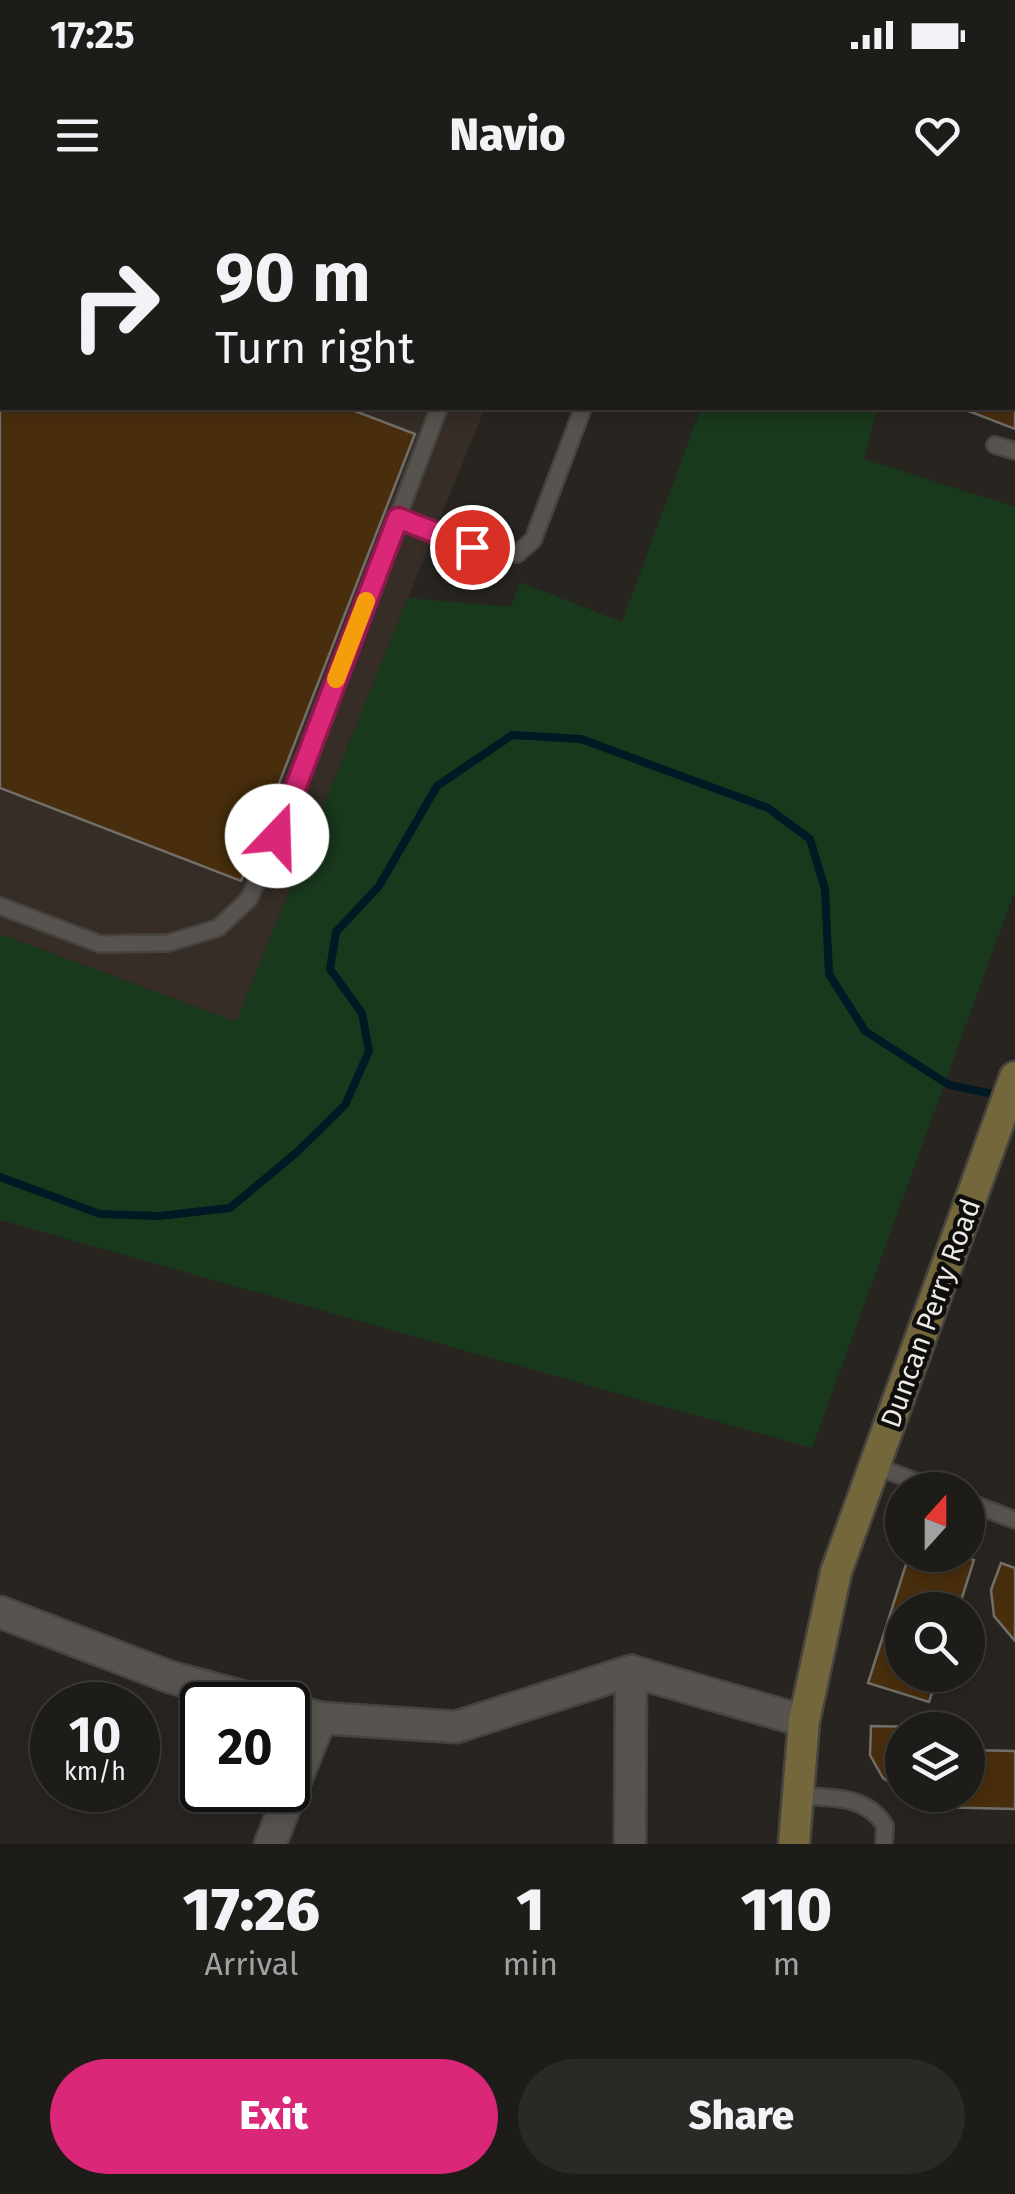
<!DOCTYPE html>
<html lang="en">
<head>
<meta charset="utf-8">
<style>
	:root { --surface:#1e1c19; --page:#2b2926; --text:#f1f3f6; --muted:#a1a1a2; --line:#3c3a38; --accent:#db2777 }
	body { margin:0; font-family:"Fira Sans",sans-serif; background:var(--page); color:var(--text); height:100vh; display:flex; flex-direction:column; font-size:38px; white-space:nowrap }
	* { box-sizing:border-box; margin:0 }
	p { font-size:32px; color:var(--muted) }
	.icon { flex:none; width:55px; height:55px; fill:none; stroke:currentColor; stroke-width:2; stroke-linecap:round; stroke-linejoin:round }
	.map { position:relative; height:1644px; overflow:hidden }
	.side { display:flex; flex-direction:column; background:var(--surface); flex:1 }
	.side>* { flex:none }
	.guide { position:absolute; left:0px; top:0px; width:1015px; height:210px; box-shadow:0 5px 15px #0003,0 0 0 2px var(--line); background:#1e1c19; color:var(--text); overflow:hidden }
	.needle { width:65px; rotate:21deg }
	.buttons { position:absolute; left:885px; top:1272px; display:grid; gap:20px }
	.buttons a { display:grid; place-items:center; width:100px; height:100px; border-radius:50%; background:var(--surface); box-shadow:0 5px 15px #0003,0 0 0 2px var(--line); font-size:50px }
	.speed { position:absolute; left:30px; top:1482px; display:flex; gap:20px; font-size:50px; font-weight:700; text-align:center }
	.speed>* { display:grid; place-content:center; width:130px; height:130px; border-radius:50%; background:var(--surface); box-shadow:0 5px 15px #0003,0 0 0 2px var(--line); line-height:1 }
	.speed small { font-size:25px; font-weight:400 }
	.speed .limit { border:5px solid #111; border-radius:15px; background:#fff; color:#111 }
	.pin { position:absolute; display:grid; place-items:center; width:85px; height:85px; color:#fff; margin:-42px; border:5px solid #fff; border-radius:50%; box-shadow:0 2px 10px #0007 }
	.me { position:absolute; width:110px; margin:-55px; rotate:21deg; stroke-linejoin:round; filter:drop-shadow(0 0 8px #0008) }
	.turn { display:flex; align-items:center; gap:35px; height:210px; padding:0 50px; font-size:45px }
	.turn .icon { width:130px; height:130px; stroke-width:2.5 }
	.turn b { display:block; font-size:70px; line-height:85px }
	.eta { display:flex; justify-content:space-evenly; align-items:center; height:170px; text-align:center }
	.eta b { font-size:60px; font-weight:800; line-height:70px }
	.action { display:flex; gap:20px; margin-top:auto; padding:20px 50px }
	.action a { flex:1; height:115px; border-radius:60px; background:var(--accent); color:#fff; font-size:40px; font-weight:800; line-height:115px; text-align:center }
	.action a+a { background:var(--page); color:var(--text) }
	.status { display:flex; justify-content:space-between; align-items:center; height:70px; padding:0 50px; background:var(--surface); direction:ltr }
	.status svg { height:28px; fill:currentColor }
	header { display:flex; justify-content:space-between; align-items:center; height:130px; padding:0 50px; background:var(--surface); font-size:45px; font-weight:800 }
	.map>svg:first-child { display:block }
	.built { fill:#352d26 }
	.green { fill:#19391c }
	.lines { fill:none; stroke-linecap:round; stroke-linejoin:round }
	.stream { stroke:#011825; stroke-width:8 }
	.building { fill:#492e0d; stroke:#726e6a; stroke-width:2.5 }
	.lane-casing { stroke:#464340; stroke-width:20 }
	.street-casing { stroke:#464340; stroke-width:35 }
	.secondary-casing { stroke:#464340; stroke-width:35 }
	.lane { stroke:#57534f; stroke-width:15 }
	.street { stroke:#57534f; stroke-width:30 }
	.secondary { stroke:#75673c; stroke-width:30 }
	.route-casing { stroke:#8e194d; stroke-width:25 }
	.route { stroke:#db2777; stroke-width:18 }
	.slow { stroke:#f59e0b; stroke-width:18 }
	.labels { text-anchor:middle; stroke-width:9; stroke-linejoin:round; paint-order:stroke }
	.street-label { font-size:28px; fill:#eceae7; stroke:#100e0d }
</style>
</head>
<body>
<div class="status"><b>17:25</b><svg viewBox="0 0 49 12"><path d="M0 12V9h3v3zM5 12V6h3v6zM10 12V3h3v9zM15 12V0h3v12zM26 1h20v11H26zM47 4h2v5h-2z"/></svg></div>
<header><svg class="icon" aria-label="menu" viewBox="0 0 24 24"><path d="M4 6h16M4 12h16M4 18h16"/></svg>Navio<svg class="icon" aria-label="heart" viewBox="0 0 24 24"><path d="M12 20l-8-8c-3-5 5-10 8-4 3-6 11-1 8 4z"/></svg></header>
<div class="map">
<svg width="1015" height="1644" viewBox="0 0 1015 1644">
	<rect width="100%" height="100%" fill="#282521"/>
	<path class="built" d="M 0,0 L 568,1 L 2,2 L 2,208 L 485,208 L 236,822 L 0,734 Z"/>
	<path class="green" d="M 701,208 L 877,208 L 864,259 L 1015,307 L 1015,690 L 812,1248 L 0,1020 L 0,734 L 236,822 L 408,398 L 511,407 L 520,382 L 622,422 Z"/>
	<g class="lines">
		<path class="stream" d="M 0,977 L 100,1014 L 159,1016 L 230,1008 L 296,953 L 345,905 L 369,851 L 362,813 L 330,769 L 336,732 L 379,686 L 437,586 L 512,535 L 581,539 L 768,608 L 810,639 L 825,689 L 829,774 L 865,831 L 949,885 L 1003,896"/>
	</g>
	<g class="building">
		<path d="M 0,73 L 2,208 L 347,208 L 415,234 L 241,681 L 0,588 Z"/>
		<path d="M 1015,86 L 1015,229 L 966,210 L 967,208 L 1012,208 Z"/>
		<path d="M 909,1355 L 958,1355 L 974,1360 L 958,1410 L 902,1410 L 902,1475 L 938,1475 L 929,1502 L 868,1483 Z"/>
		<path d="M 1001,1363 L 1015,1368 L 1015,1441 L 994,1416 L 991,1390 Z"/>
		<path d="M 871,1526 L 922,1527 L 922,1530 L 902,1530 L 902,1590 L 883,1578 L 870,1555 Z"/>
		<path d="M 968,1550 L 1015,1551 L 1015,1609 L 931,1607 L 911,1595 L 968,1595 Z"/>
	</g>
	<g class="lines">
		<g class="lane-casing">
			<g id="lane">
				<path d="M 97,0 L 103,2"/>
				<path d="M 1010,0 L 1015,2"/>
				<path d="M 261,2 L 262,0"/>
				<path d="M 517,2 L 518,0"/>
				<path d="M 738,2 L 739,0"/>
				<path d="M 995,245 L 1015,251"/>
				<path d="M 397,318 L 472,347 L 517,354 L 533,340 L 583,208"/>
				<path d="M 0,706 L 100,744 L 168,743 L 218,728 L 249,699 L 277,636 L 439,208"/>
				<path d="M 876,1266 L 937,1290"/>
				<path d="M 968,1302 L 1015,1320"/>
				<path d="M 796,1596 C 829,1598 866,1594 885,1626 L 884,1644"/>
			</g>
		</g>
		<g class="street-casing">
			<g id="street">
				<path d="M 0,1412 L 170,1477 L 274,1505"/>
				<path d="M 288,1509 L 321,1518 L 456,1527 L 631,1471 L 804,1521"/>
				<path d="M 270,1644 L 321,1518"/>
				<path d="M 630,1644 L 631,1471"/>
			</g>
		</g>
		<g class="secondary-casing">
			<path id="secondary" d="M 794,1644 L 804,1521 L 836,1372 L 1015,877"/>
		</g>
		<use href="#lane" class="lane"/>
		<use href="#street" class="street"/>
		<use href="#secondary" class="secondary"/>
	</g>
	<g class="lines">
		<g class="route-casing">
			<path id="route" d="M 277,636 L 398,318 L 472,347"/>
		</g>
		<use href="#route" class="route"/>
		<path class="slow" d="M 336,479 L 366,401"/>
	</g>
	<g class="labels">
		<g class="street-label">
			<text transform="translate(930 1113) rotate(-70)" y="10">Duncan Perry Road</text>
		</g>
	</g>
</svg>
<div class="buttons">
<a><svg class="needle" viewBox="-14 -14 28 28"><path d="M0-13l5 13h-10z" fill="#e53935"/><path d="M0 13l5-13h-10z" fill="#a1a1a2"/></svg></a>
<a><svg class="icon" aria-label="search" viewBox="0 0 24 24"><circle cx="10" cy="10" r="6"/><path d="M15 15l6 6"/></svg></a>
<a><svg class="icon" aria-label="layers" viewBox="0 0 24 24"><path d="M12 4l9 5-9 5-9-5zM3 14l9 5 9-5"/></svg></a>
</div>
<div class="speed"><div>10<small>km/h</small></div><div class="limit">20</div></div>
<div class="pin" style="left:472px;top:347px;background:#d93025"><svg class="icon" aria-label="arrive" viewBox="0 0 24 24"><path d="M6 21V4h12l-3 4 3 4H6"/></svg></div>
<svg class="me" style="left:277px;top:636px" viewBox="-20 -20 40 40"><circle r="19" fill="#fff"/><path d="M0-13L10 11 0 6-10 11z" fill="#db2777"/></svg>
<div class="guide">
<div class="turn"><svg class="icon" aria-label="right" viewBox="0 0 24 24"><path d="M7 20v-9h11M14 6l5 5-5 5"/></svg><div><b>90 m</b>Turn right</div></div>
</div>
</div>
<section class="side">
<div class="eta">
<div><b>17:26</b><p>Arrival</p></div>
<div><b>1</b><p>min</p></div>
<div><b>110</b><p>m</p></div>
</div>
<div class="action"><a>Exit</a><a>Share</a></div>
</section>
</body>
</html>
